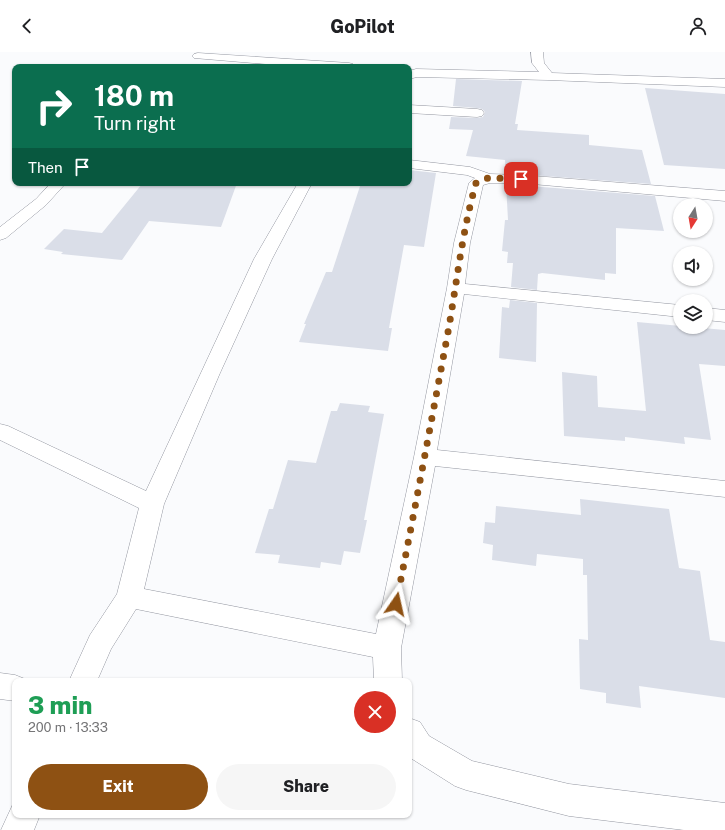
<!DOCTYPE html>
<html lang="en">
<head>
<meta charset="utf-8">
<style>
	:root { --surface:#fff; --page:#f6f6f6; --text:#202124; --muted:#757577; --accent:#8e5113 }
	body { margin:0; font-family:"Public Sans",sans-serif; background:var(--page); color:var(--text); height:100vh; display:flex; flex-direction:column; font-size:15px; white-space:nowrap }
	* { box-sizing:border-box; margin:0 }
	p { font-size:13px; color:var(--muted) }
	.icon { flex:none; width:22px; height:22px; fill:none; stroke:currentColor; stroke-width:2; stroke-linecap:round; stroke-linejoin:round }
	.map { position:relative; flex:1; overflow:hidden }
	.side { position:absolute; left:12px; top:626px; width:400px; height:140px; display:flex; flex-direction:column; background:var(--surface); border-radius:8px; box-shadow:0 1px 3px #0004 }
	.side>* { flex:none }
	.banner { position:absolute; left:12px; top:12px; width:400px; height:122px; border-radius:8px; box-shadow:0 1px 3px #0004; background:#0b6e4f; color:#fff; overflow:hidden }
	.needle { width:26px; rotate:191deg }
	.controls { position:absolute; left:673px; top:146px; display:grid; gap:8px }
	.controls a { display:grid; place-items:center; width:40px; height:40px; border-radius:50%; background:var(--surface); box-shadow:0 1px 3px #0004; font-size:20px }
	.pin { position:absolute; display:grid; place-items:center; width:34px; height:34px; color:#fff; margin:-17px; border-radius:8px; box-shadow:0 2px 6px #0006 }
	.me { position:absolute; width:44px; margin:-22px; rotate:11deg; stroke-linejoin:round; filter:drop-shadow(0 0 3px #0008) }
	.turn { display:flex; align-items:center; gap:14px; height:84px; padding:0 16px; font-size:18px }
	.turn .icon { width:52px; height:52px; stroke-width:2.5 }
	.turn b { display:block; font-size:28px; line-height:34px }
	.then { display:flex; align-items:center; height:38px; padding:0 16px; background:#0003; gap:8px; font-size:15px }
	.round { display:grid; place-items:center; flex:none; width:42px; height:42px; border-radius:21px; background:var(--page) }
	.head { display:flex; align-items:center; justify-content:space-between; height:68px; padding:0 16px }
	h1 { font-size:24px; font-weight:800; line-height:30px; color:#1e9e55 }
	.cta { display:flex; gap:8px; margin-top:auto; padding:8px 16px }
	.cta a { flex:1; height:46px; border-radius:24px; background:var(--accent); color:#fff; font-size:16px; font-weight:800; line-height:46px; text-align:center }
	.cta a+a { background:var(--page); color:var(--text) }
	header { display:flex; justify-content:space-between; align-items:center; height:52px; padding:0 16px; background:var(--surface); font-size:18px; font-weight:800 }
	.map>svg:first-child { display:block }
	.building { fill:#dadee8 }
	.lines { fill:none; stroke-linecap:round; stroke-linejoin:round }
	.street-casing { stroke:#9396a0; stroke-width:1 }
	.street { fill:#fff; fill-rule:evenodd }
	.route { stroke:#8e5113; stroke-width:7; stroke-dasharray:0 12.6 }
</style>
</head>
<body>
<header><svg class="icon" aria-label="back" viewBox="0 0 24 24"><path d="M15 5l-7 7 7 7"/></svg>GoPilot<svg class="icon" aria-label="person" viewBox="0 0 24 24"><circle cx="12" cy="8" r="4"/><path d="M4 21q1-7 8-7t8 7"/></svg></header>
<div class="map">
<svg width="725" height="778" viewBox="0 0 725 778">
	<rect width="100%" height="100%" fill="#fafbfd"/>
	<g class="building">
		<path d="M 456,27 L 522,29 L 515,72 L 518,72 L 517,78 L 589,83 L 589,93 L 642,98 L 651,132 L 506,121 L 505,108 L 466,104 L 473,78 L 449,77 L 451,65 L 477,66 L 483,65 L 485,60 L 482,57 L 477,56 L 453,54 Z"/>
		<path d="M 645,36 L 725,42 L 725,117 L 664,113 Z"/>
		<path d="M 409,118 L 436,121 L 424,195 L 404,193 L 389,276 L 392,276 L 388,299 L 299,290 L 306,272 L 304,272 L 326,220 L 332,220 L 361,131 L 409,131 Z"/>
		<path d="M 150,131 L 237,131 L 221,175 L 149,169 L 122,208 L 61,202 L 63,200 L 44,197 L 64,177 L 102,181 L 142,132 Z"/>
		<path d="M 506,132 L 655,144 L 664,179 L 616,176 L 616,222 L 605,221 L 605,228 L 542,221 L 538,222 L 537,238 L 511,235 L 513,211 L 507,211 L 508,200 L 502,199 L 505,168 L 508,168 Z"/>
		<path d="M 510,248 L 537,251 L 536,310 L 499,306 L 502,255 L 509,256 Z"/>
		<path d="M 637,270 L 725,278 L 725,314 L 699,312 L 711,388 L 684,385 L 685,392 L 625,385 L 625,389 L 564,384 L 562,320 L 597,324 L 598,355 L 646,359 Z"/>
		<path d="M 340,351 L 370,354 L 368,360 L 384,362 L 364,468 L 367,468 L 360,501 L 344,499 L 341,513 L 321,510 L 320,516 L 278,511 L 280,503 L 255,501 L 269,457 L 273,457 L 288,408 L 316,411 L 331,359 L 337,359 Z"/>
		<path d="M 580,447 L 669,457 L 679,516 L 700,519 L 710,588 L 725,590 L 725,646 L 639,634 L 641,656 L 606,651 L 606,641 L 580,637 L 579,587 L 588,588 L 587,523 L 583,523 L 583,507 L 537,502 L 536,514 L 492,508 L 493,493 L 483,491 L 485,470 L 495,471 L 496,454 L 581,463 Z"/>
	</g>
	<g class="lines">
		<g class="street-casing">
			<g id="street">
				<path d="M 531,0 L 543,0 L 544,11 L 552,21 L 725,27 L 725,35 L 548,28 L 417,25 L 409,27 L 409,19 L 416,17 L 539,20 L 532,11 Z"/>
				<path d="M 198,1 L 349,11 L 353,12 L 355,15 L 301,15 L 194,6 L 192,4 L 194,2 Z"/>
				<path d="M 409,53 L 477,57 L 482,58 L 484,61 L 482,64 L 477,65 L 409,61 Z"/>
				<path d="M 409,108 L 470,115 L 490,122 L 521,123 L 725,139 L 725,149 L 521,131 L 490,131 L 483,133 L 470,191 L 465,232 L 680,253 L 680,265 L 464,242 L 437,398 L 725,429 L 725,445 L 435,414 L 401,596 L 402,629 L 374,629 L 373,605 L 136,557 L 111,597 L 97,629 L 69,629 L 90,583 L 117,542 L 139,456 L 0,388 L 0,372 L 8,374 L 146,439 L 254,207 L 298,131 L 312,131 L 272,207 L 220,321 L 164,452 L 144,537 L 376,582 L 414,405 L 447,236 L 454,191 L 469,131 L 475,126 L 467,123 L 409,116 Z"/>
				<path d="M 51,131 L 66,131 L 46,153 L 6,186 L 0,188 L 0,175 L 36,147 Z"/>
				<path d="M 706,256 L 725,258 L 725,270 L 706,268 Z"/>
				<path d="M 0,621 L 15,623 L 25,627 L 26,629 L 15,629 L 15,649 L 0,647 Z"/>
				<path d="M 409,666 L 420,670 L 429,684 L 472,709 L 569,732 L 725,751 L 725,778 L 684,778 L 569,764 L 466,738 L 455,734 L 409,705 Z"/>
				<path d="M 15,751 L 15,763 L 40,763 L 34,778 L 1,778 L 13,752 Z"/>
			</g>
		</g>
		<use href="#street" class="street"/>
	</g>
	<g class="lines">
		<path class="route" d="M 396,552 C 414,462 431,371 448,280 C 457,230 462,180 476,131 L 488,126 L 521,127"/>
	</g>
</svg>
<div class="controls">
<a><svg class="needle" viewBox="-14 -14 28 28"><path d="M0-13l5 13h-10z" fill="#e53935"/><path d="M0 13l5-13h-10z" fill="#757577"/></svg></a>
<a><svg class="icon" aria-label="sound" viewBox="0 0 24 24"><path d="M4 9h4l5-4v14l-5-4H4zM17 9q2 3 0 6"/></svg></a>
<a><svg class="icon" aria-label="layers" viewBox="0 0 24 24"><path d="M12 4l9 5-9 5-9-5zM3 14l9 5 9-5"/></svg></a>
</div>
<div class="pin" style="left:521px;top:127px;background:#d93025"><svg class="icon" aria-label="arrive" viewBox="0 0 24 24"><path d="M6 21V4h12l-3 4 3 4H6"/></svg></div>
<svg class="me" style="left:396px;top:552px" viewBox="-20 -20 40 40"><path d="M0-17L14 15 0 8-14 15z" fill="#8e5113" stroke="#fff" stroke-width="4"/></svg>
<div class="banner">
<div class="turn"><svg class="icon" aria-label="right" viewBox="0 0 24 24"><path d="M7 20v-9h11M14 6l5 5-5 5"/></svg><div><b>180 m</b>Turn right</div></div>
<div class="then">Then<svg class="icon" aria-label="arrive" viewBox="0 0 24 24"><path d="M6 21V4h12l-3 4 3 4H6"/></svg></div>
</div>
<section class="side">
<div class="head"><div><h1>3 min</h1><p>200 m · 13:33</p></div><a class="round" style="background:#d93025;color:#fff"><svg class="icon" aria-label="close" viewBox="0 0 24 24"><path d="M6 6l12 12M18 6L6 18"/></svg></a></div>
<div class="cta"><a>Exit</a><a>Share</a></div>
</section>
</div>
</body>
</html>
